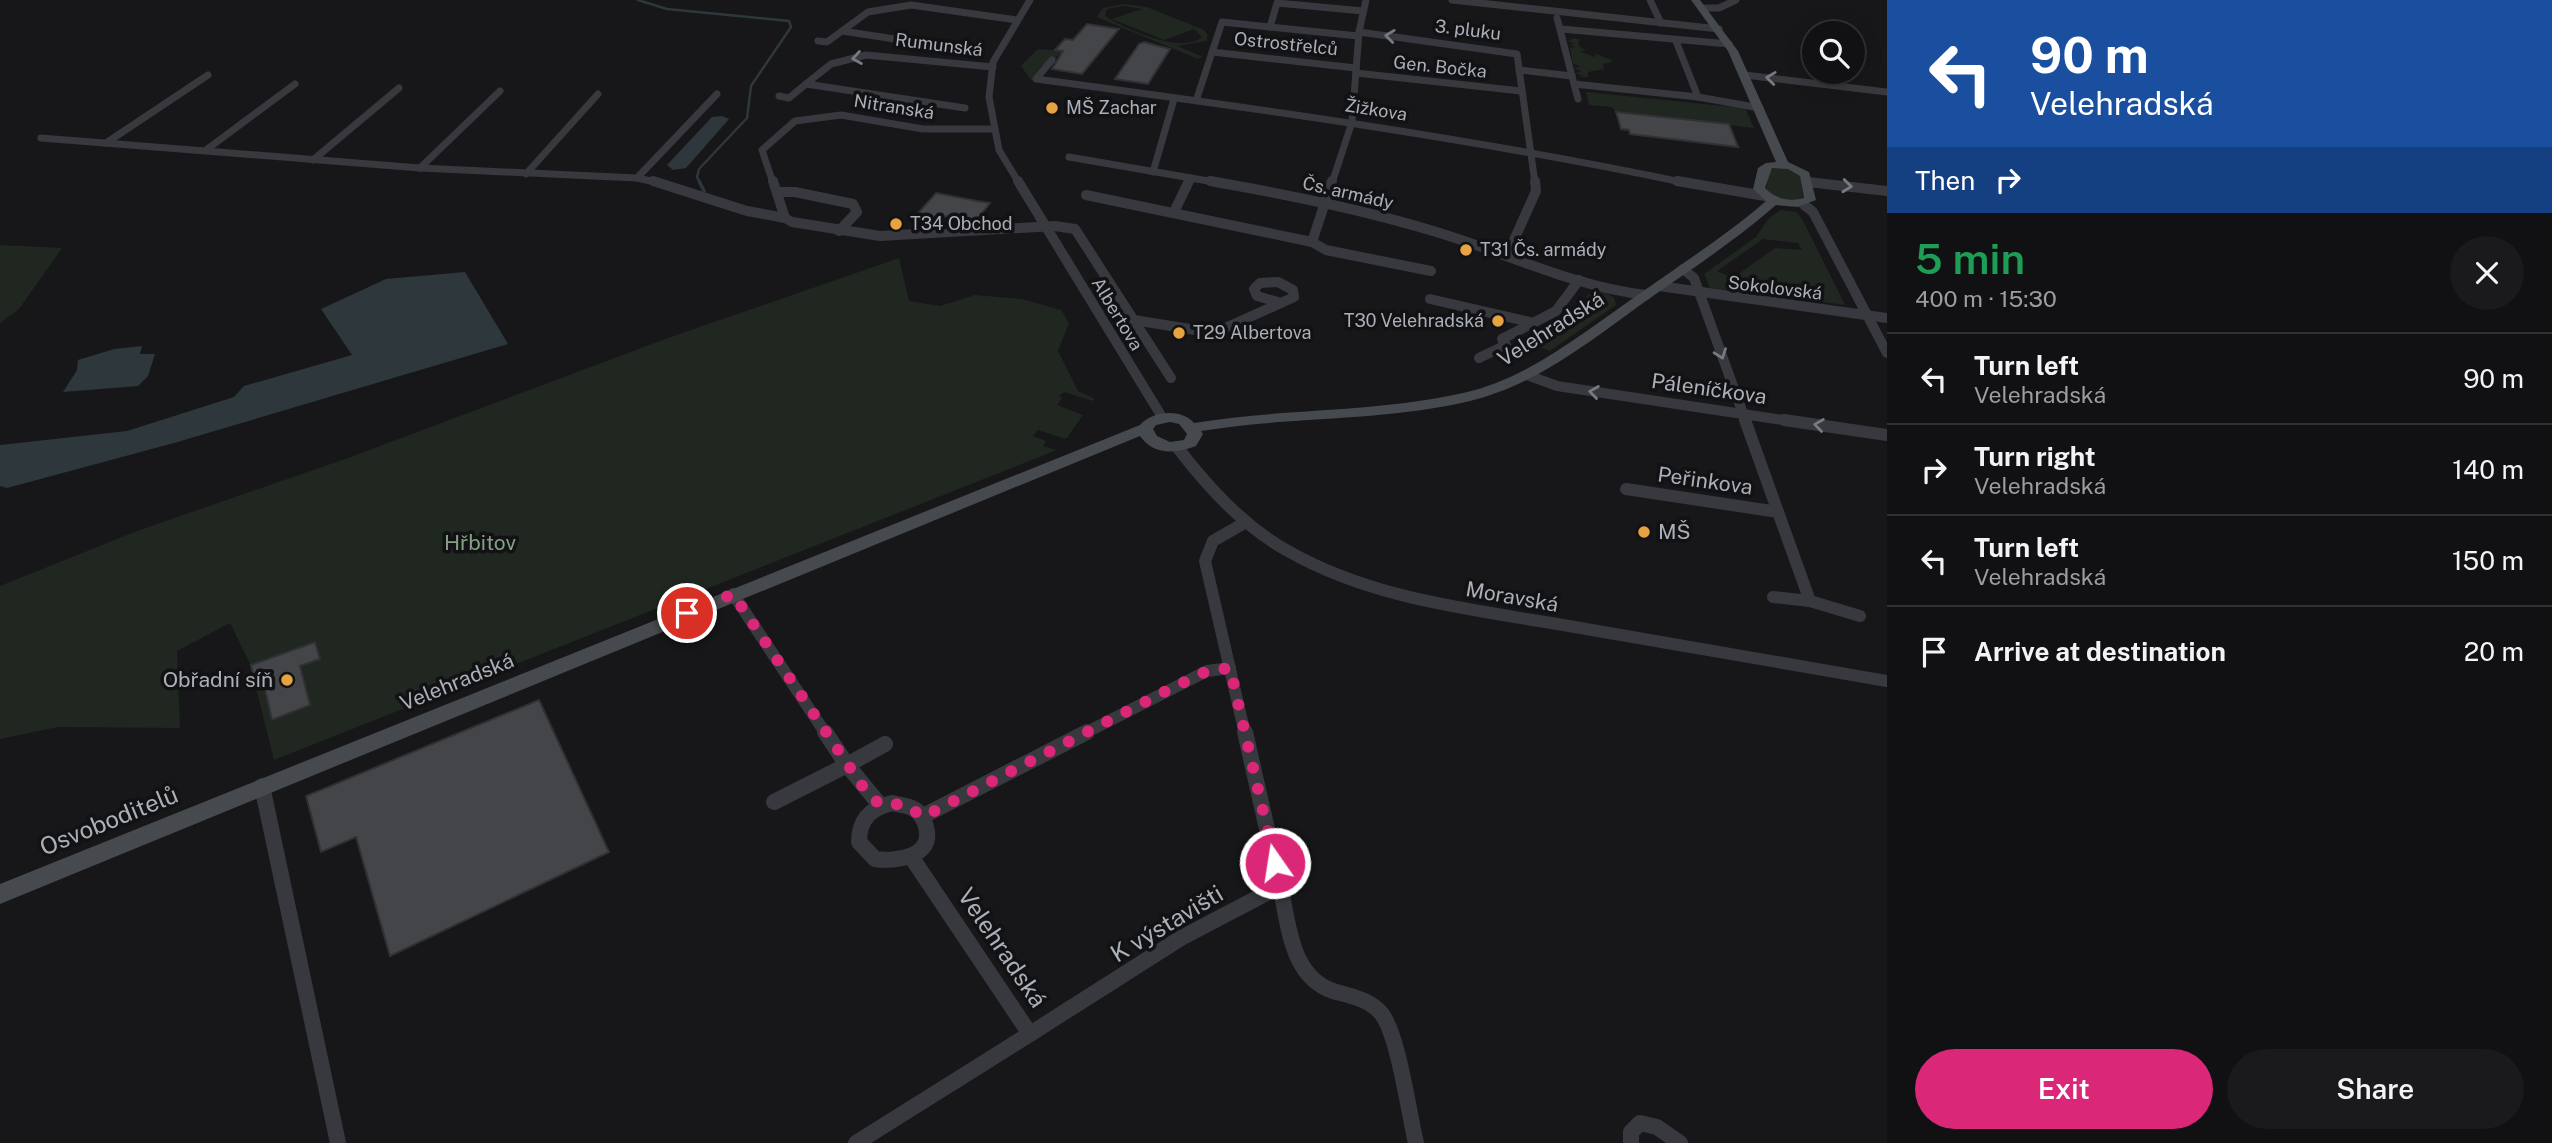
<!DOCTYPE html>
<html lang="en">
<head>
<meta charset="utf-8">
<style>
	:root { --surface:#111113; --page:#1a1a1c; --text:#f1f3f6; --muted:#9c9da0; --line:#303133; --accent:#db2777 }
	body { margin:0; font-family:"Public Sans",sans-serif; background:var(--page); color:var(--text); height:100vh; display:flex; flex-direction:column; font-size:26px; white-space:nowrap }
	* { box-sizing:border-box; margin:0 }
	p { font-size:23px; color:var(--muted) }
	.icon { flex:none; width:38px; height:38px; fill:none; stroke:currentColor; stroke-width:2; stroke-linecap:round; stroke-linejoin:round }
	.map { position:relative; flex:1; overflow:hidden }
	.side { display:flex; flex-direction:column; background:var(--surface); width:665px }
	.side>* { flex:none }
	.guide { background:#1a4fa0; color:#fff; overflow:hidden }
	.buttons { position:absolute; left:1802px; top:21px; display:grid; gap:14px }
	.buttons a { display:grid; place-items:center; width:63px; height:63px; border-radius:50%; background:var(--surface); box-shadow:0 4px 18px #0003,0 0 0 2px var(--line); font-size:35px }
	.pin { position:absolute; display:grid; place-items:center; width:60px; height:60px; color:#fff; margin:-30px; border:4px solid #fff; border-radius:50%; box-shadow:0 2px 7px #0007 }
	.me { position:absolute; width:77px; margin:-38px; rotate:347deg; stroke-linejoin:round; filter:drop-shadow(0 0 5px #0008) }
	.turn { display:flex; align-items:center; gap:24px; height:147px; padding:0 28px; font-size:32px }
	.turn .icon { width:91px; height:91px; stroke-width:2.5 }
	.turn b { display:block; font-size:49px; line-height:60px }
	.then { display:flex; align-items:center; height:66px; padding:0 28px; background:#0003; gap:14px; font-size:26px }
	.round { display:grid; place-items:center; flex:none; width:74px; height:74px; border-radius:37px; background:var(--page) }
	.overview { display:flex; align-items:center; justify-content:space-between; height:119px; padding:0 28px }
	h1 { font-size:42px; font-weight:600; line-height:52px; color:#1e9e55 }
	.button { display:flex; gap:14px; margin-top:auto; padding:14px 28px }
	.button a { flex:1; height:80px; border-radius:42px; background:var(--accent); color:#fff; font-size:28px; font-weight:600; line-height:80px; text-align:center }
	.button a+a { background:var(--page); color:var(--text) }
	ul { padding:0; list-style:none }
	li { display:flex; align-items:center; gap:21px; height:91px; padding:0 28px; border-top:2px solid var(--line) }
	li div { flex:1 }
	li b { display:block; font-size:26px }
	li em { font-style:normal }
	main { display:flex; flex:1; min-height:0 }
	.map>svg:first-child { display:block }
	.green { fill:#1f2720; fill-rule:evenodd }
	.water { fill:#2e373c }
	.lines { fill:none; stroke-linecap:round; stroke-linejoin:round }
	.stream-far1 { stroke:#2e373c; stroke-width:2.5 }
	.stream { stroke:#2e373c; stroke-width:3.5 }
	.building { fill:#444549; stroke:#313135; stroke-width:2 }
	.street-far3 { stroke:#38393e; stroke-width:7 }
	.street-far2 { stroke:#38393e; stroke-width:10 }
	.street-far1 { stroke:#38393e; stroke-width:12 }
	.street { stroke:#38393e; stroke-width:16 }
	.secondary { fill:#46494d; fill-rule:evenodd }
	.oneway { stroke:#777a81 }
	.route { stroke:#db2777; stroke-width:12; stroke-dasharray:0 21.6 }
	.poi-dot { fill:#e6a341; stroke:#121214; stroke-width:2.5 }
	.labels { text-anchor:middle; stroke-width:7; stroke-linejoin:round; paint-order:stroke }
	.far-street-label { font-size:18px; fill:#aaafb8; stroke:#121214 }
	.far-poi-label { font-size:18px; fill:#aaafb8; stroke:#121214; text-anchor:start }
	.street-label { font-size:21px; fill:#aaafb8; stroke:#121214 }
	.poi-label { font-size:21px; fill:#aaafb8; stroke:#121214; text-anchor:start }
	.park-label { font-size:21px; fill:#83a282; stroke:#121214 }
	.near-street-label { font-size:24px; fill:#aaafb8; stroke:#121214 }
</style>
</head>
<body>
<main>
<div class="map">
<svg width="1887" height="1143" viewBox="0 0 1887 1143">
	<rect width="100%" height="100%" fill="#171719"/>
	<g class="green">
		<path d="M 1124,4 L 1147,7 L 1204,30 L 1208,35 L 1206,41 L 1177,46 L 1203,57 L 1198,59 L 1097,17 L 1103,8 ZM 1124,6 L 1142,9 L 1112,19 L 1164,40 L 1194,29 L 1202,37 C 1183,55 1125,29 1105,16 L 1107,9 Z"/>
		<path d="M 1567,36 L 1580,40 L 1578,45 L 1586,51 L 1579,51 L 1595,57 L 1596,54 L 1614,61 L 1603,64 L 1604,69 L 1588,72 L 1588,77 L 1576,77 L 1583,76 L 1575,73 L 1582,71 L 1574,69 L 1580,66 L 1573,64 L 1570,48 L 1576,47 L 1569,45 L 1575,44 L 1568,41 L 1574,38 Z"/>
		<path d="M 1038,49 L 1063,51 L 1031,80 L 1021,66 Z"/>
		<path d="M 1586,92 L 1742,108 L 1746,110 L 1754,128 L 1616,112 L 1612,107 L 1589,105 Z"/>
		<path d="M 1778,167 L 1793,170 L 1800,175 L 1803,198 C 1789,203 1778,199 1766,190 L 1770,169 Z"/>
		<path d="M 1781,210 L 1797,212 L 1803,221 L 1845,305 L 1710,288 L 1704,274 L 1756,237 L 1769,218 ZM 1763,239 L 1798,243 L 1802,250 L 1775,248 L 1733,278 L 1717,271 Z"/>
		<path d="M 0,245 L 62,248 L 19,309 L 0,323 Z"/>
		<path d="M 899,258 L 909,301 L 940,306 L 975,295 L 1022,299 L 1061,310 L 1069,323 L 1058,351 L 1078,391 L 1095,399 L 1093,401 L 1064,392 L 1059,396 L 1062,398 L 1057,405 L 1083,415 L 1066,439 L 1038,430 L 1033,436 L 1046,441 L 1043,446 L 1057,450 L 274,760 L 250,664 L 230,623 L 177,651 L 180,728 L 58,727 L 0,739 L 0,586 L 137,531 L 348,458 L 668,338 Z"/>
		<path d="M 1604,291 L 1614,298 L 1616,305 L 1550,351 L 1529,343 L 1569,320 L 1588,295 Z"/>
	</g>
	<g class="water">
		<path d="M 722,116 L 729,119 L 686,168 L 673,170 L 667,165 L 712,117 Z"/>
		<path d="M 465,272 L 508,344 L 174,443 L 7,488 L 0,486 L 0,445 L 127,431 L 234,397 L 244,386 L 352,355 L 321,309 L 386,279 Z"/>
		<path d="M 142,346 L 140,354 L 155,354 L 148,376 L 138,386 L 63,392 L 77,370 L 78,360 L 114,349 Z"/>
	</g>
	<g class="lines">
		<path class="stream-far1" d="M 638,0 L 667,9 L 789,21 L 791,27 L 751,86 L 747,118 L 699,169 L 697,177 L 700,183"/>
		<path class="stream" d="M 699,181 L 704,191"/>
	</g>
	<g class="building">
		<path d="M 1087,24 L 1119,29 L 1082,74 L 1052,69 L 1063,51 L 1055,50 L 1065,39 L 1073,40 Z"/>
		<path d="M 1144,42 L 1170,49 L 1148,84 L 1115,79 L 1139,44 Z"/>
		<path d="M 1616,112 L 1729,124 L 1738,147 L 1630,134 L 1629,130 L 1621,129 Z"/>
		<path d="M 936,193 L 977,201 L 990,203 L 975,222 L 944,216 L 937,225 L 912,220 Z"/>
		<path d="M 315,642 L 320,659 L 300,666 L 310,705 L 272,720 L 263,680 L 255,683 L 251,665 Z"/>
		<path d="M 539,700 L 609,852 L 390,956 L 356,837 L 321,852 L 306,796 Z"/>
	</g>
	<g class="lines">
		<g class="street-far3">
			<path d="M 1452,0 L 1719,29"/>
			<path d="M 1650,0 L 1661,23"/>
			<path d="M 1703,8 L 1719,8 L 1736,0"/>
			<path d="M 1557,18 L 1574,84 L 1698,97 L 1676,41"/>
			<path d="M 1270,27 L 1277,3 L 1363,11"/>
			<path d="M 1561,29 L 1729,44"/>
			<path d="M 1359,32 L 1517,54 L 1535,183"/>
			<path d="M 818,41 L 827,42 L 842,31"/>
			<path d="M 980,52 L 842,31 L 868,12 L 911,5 L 1017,20"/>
			<path d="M 1212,52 L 1356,68"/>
			<path d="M 1052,60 L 1036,79 C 1254,108 1471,138 1686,183"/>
			<path d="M 1519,70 L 1572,76"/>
			<path d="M 1356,73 L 1521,91"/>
			<path d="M 1745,75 L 1887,92"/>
			<path d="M 1574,84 L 1578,99"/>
			<path d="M 779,96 L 789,98 L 806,84"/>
			<path d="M 1698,97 L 1760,108"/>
			<path d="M 1196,101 L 1222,22 L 1358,36"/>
			<path d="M 965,108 L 806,84 L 831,64 L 866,55 L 993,67"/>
			<path d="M 41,138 L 420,168 L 637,178 L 660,183"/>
			<path d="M 106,143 L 208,75"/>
			<path d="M 206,150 L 295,84"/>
			<path d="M 1069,157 L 1220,183"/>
			<path d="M 313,160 L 399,88"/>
			<path d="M 420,168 L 500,91"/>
			<path d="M 1153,172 L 1174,99"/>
			<path d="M 526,174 L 598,94"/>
			<path d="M 637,178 L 717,94"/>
			<path d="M 1808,182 L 1816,183"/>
			<path d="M 773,183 L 762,150 L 795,121 L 841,115 L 923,129 L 994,129"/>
			<path d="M 1019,183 L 999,150 L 989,97 L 993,62 L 1030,0"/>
			<path d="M 1189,183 L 1191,178"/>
			<path d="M 1332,183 L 1352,122 L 1359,32 L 1366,0"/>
		</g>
		<g class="street-far2">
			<path d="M 653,181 L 747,211 L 785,218"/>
			<path d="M 773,181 L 785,218 L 792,222 L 880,236 L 1055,226 L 1075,229 L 1171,378"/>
			<path d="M 1018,181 L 1162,417"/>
			<path d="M 1210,181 C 1289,195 1366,210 1443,234 C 1510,255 1576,287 1646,295"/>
			<path d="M 1677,181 L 1765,196"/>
			<path d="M 1808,182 L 1887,191"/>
			<path d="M 777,192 L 795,192 L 853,204 L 857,212 L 839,231"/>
			<path d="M 1086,195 L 1312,242 L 1326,250 L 1431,271"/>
			<path d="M 1803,204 L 1813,212 L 1887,353"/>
			<path d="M 1174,212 L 1189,181"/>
			<path d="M 1312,242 L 1332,181"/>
			<path d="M 1510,249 L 1536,191 L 1535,181"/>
			<path d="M 1683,269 L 1694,278 L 1746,422"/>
			<path d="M 1278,282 L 1293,290 L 1294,297 L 1281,303 L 1257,296 L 1254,289 L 1260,283 Z"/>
			<path d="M 1659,286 L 1887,318"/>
			<path d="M 1430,299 L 1534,323"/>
			<path d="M 1134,320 L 1214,333 L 1281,303"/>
			<path d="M 1479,358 L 1506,345 L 1502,339 L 1556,311 L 1579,280"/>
			<path d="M 1527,375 L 1557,386 L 1796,422"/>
		</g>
		<g class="street-far1">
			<path d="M 1745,420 L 1810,601"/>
			<path d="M 1784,420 L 1887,435"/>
			<path d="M 1177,447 C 1208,487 1243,526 1288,551 C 1372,599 1470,609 1563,625 C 1671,644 1779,663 1887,681"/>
			<path d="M 1626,489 L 1778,512"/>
			<path d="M 733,594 L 826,734"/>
			<path d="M 1773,597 L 1810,601 L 1860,616"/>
			<path d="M 1083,734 L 1207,671 L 1230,668"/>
			<path d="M 1245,734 L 1205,561 L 1213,541 L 1246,522"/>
		</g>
		<g class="street">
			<path d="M 262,786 L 338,1143"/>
			<path d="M 774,802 L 847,765 L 825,732"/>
			<path d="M 892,803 C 899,805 908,805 914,809 C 920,812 925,821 926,827 C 935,857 895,862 875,859 L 859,842 C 859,819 871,808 892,803 Z"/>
			<path d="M 880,805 L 847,765 L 885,744"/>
			<path d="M 923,816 L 1087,732"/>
			<path d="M 1280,886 C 1289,924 1290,976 1333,991 C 1350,996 1369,999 1381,1013 C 1398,1033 1409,1114 1416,1143"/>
			<path d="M 1030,1034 L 1181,938 L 1280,886 L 1245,732"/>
			<path d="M 856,1143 L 1030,1034 L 912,858"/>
			<path d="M 1631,1143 L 1631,1132 L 1640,1123 L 1657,1127 L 1680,1143"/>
		</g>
		<path class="secondary" d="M 1691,0 L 1700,0 L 1738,51 L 1788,162 L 1809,172 L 1816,200 L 1797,207 L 1776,205 C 1737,239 1695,267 1653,296 C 1595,337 1540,384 1470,401 C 1382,422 1290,416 1201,431 L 1203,434 L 1196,446 C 1175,454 1153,455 1140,436 L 0,904 L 0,884 L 1140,425 C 1152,411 1181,408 1194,423 C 1283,408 1375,413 1463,393 C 1531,378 1586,330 1642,292 C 1684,262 1727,235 1766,201 L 1753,189 L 1758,168 L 1766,163 L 1776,162 L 1728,51 ZM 1772,168 L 1788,169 L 1800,176 L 1804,198 C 1789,202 1776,199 1765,188 ZM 1170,422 L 1179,424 L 1187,434 L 1184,440 L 1170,442 L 1157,436 L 1153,429 L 1156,425 Z"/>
	</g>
	<defs><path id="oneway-chevron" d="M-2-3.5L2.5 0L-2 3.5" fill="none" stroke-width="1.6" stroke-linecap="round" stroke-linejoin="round" transform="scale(1.75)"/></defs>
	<g class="oneway">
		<use href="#oneway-chevron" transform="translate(1390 36) rotate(-173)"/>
		<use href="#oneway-chevron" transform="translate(857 58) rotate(171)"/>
		<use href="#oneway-chevron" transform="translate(1771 78) rotate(-173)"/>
		<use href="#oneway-chevron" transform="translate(1847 186) rotate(6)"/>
		<use href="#oneway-chevron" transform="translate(1721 354) rotate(70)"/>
		<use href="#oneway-chevron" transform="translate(1594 392) rotate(-172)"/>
		<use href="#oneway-chevron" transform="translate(1819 425) rotate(-172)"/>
	</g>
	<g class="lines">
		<path class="route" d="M 687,613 L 733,594 L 863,787 L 880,805 L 904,804 L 923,817 L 1168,690 L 1207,671 L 1230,668 L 1275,863"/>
	</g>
	<g class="poi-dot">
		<circle cx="1052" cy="108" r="7"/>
		<circle cx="896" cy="224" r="7"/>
		<circle cx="1466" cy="250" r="7"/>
		<circle cx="1498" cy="321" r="7"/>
		<circle cx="1179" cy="333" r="7"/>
		<circle cx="1644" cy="532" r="7"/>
		<circle cx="287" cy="680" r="7"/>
	</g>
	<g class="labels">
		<g class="far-street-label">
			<text transform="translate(1468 30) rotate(7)" y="6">3. pluku</text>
			<text transform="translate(1286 44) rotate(6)" y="6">Ostrostřelců</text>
			<text transform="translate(939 45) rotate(7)" y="6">Rumunská</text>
			<text transform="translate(1440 67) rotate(6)" y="6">Gen. Bočka</text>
			<text transform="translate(894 107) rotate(9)" y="6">Nitranská</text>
			<text transform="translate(1376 110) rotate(9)" y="6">Žižkova</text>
			<text transform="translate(1348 193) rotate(13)" y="6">Čs. armády</text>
			<text transform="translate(1775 288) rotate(7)" y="6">Sokolovská</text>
			<text transform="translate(1117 314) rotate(59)" y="6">Albertova</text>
		</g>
		<g class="far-poi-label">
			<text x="1066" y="114">MŠ Zachar</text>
			<text x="910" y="230">T34 Obchod</text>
			<text x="1480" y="256">T31 Čs. armády</text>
			<text x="1484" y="327" text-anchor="end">T30 Velehradská</text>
			<text x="1193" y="339">T29 Albertova</text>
		</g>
		<g class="street-label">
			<text transform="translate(1551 329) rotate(-32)" y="7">Velehradská</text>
			<text transform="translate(1709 389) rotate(8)" y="7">Páleníčkova</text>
			<text transform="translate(1705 481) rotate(8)" y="7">Peřinkova</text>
			<text transform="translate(1512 597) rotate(10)" y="7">Moravská</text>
			<text transform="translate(457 682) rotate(-22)" y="7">Velehradská</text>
		</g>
		<g class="poi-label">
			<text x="1658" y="539">MŠ</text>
			<text x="273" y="687" text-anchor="end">Obřadní síň</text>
		</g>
		<g class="park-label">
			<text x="480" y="550">Hřbitov</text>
		</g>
		<g class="near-street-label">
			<text transform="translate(109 821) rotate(-22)" y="8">Osvoboditelů</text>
			<text transform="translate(1167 924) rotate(-31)" y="8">K výstavišti</text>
			<text transform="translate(1002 948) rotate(56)" y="8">Velehradská</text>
		</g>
	</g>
</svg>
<div class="buttons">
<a><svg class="icon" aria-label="search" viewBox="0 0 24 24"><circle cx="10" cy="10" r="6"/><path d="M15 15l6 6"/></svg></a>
</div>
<div class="pin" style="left:687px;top:613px;background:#d93025"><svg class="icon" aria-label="arrive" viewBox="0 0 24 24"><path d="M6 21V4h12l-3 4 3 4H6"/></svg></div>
<svg class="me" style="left:1275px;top:863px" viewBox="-20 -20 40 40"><circle r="17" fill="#db2777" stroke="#fff" stroke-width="3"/><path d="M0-11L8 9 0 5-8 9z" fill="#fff"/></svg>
</div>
<section class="side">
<div class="guide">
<div class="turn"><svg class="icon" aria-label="left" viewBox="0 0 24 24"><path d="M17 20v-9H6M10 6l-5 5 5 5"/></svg><div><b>90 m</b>Velehradská</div></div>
<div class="then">Then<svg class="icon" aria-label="right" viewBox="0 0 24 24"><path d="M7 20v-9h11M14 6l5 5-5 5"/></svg></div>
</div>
<div class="overview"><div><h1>5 min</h1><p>400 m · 15:30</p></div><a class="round"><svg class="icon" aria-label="close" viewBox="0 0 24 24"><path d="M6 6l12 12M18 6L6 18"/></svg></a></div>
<ul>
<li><svg class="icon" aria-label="left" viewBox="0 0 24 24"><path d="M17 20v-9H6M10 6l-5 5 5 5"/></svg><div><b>Turn left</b><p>Velehradská</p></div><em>90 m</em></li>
<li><svg class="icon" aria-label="right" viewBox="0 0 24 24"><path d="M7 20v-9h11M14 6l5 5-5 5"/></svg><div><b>Turn right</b><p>Velehradská</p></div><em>140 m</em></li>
<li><svg class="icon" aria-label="left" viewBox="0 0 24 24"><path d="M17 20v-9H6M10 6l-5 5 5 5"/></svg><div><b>Turn left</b><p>Velehradská</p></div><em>150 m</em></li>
<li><svg class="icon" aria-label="arrive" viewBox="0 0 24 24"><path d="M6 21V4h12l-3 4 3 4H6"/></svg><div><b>Arrive at destination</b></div><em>20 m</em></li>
</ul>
<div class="button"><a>Exit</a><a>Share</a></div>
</section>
</main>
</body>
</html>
